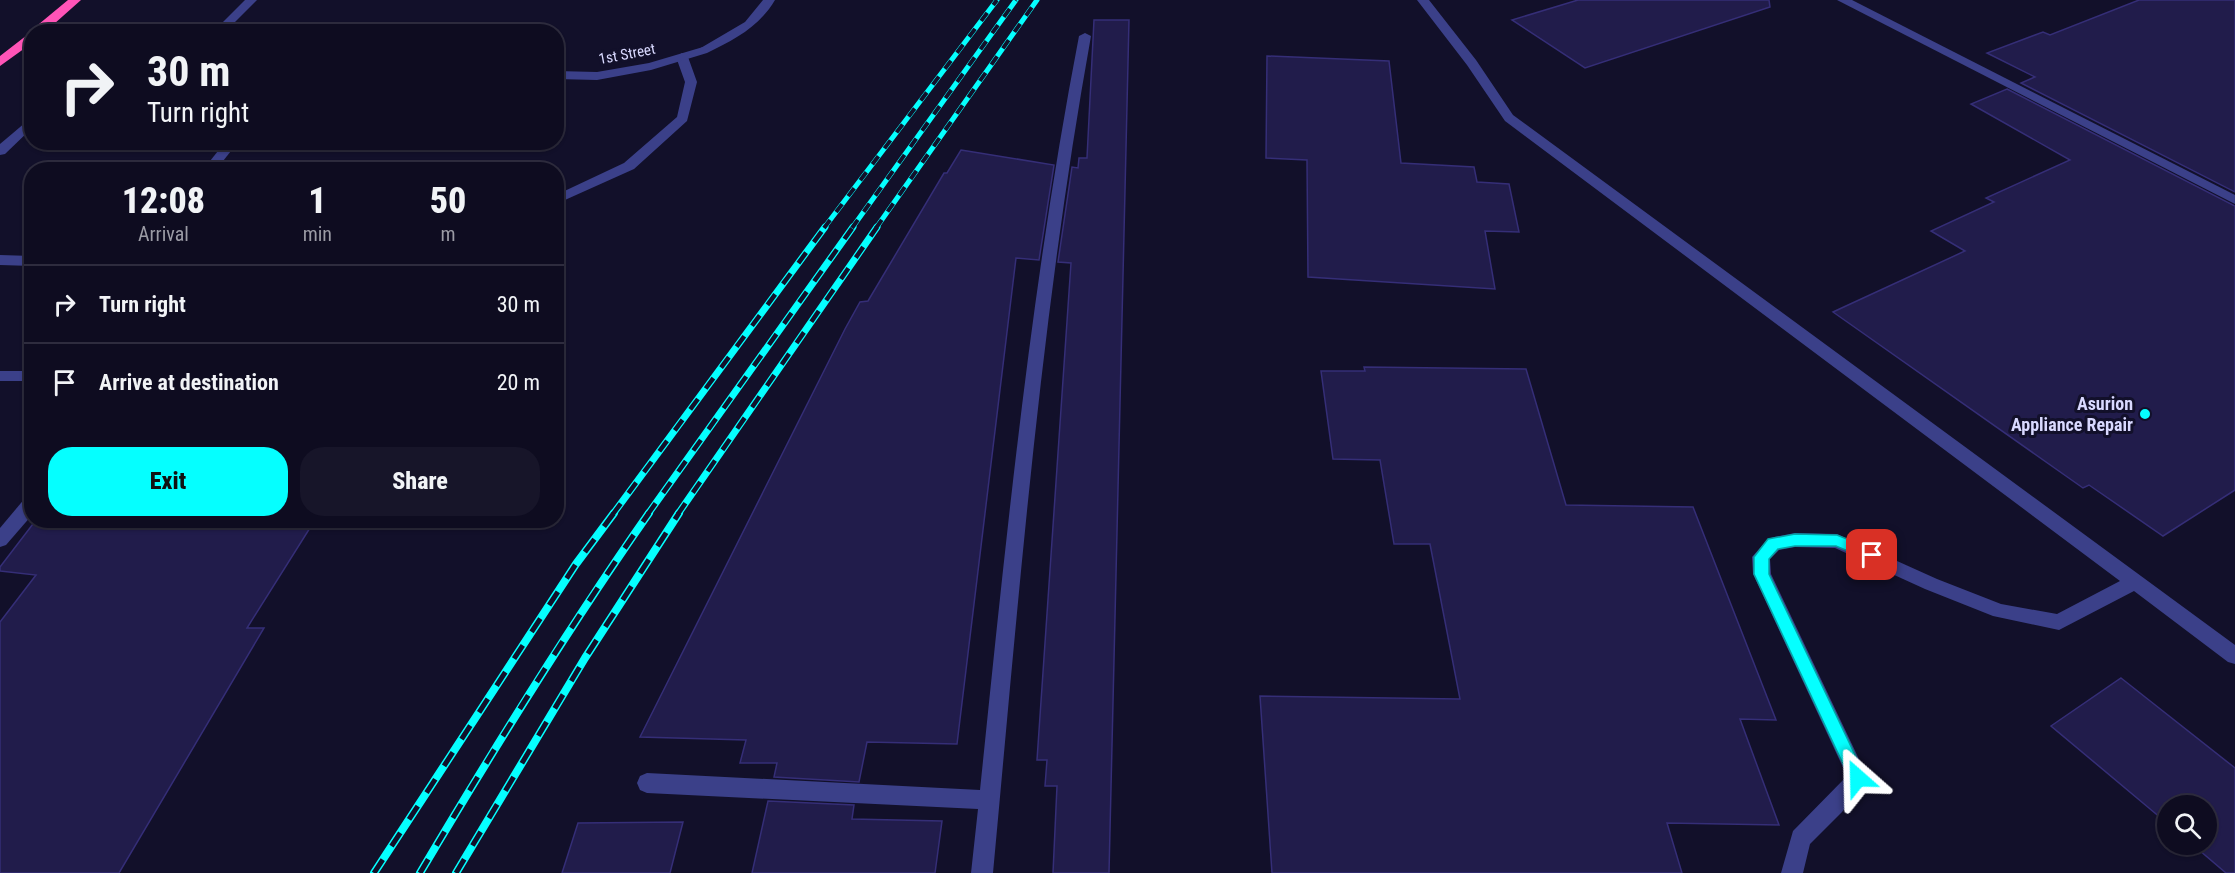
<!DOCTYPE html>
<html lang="en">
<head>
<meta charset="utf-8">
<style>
	:root { --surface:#0e0c20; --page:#171529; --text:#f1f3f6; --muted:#9b9ba5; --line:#2e2c3e; --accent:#05ffff }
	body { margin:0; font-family:"Roboto Condensed",sans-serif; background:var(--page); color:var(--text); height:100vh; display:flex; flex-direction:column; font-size:22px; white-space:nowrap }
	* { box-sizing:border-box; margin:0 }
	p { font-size:20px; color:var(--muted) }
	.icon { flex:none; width:33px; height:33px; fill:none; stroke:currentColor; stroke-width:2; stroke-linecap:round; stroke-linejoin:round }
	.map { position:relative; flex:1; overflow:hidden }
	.drawer { position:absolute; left:24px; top:162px; width:540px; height:366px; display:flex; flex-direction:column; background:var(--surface); border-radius:24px; box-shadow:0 2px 4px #0004,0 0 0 2px var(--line) }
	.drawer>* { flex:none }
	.guide { position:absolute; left:24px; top:24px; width:540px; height:126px; border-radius:24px; box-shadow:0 2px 4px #0004,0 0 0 2px var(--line); background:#0e0c20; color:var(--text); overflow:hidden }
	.controls { position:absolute; left:2157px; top:795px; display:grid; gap:12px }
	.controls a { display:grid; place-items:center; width:60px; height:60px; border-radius:50%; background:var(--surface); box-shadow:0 2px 4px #0004,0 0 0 2px var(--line); font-size:30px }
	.pin { position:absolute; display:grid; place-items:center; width:51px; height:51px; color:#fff; margin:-26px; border-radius:12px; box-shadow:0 3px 9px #0006 }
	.me { position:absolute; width:66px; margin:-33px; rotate:335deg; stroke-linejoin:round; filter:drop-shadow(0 0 4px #0008) }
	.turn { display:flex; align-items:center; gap:21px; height:126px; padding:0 24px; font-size:27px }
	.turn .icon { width:78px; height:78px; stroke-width:2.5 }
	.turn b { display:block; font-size:42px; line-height:51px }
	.eta { display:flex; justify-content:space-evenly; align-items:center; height:102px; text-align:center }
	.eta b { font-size:36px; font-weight:800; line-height:42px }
	.button { display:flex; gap:12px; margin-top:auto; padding:12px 24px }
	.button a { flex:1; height:69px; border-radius:24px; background:var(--accent); color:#111; font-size:24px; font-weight:800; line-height:69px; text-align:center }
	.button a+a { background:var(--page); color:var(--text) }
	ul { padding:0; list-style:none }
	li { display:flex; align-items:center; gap:18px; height:78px; padding:0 24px; border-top:2px solid var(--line) }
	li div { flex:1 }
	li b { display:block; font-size:22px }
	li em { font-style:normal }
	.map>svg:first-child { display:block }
	.building { fill:#211c4b; stroke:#352e77; stroke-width:1.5 }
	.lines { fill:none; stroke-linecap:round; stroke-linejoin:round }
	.service { fill:#3b4089; fill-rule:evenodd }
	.minor { fill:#3b4089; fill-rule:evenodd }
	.tertiary { fill:#3b4089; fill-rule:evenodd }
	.motorway { fill:#ff54b7; fill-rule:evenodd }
	.rail-far2-casing { stroke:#05ffff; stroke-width:5 }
	.rail-far1-casing { stroke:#05ffff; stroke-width:7 }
	.rail-casing { stroke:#05ffff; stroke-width:8 }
	.rail-far2 { stroke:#12102a; stroke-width:4; stroke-dasharray:10; stroke-linecap:butt }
	.rail-far1 { stroke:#12102a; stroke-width:4.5; stroke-dasharray:13; stroke-linecap:butt }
	.rail { stroke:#12102a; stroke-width:5; stroke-dasharray:16; stroke-linecap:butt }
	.route { fill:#05ffff; stroke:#03a6a6; stroke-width:1.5 }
	.poi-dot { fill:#05ffff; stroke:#12102a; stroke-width:2 }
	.labels { text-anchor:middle; stroke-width:6; stroke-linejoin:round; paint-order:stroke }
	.far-street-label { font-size:15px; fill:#d9d9ff; stroke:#12102a }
	.poi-label { font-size:18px; font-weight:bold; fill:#d9d9ff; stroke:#12102a; text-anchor:end }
</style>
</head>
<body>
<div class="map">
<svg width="2235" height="873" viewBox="0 0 2235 873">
	<rect width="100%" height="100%" fill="#12102a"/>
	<g class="building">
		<path d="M 1578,0 L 1769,0 L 1770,7 L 1585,68 L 1512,20 Z"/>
		<path d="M 2139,0 L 2235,0 L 2235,192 L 2021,83 L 2035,77 L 1987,53 L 2043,32 L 2050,35 Z"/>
		<path d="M 1094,20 L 1129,20 L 1109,873 L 1053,873 L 1057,786 L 1045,786 L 1047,760 L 1037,760 L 1071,263 L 1058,262 L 1072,167 L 1078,168 L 1079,158 L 1087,158 Z"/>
		<path d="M 1267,56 L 1389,61 L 1401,163 L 1474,167 L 1477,182 L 1509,184 L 1519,232 L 1485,231 L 1495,289 L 1308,277 L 1307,160 L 1266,158 Z"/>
		<path d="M 2007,89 L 2235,206 L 2235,490 L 2163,536 L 2089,485 L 2083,488 L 1833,312 L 1965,251 L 1931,231 L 1994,202 L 1986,198 L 2070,160 L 1971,104 Z"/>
		<path d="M 961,150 L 1054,165 L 1039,260 L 1016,258 L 957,744 L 867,742 L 859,782 L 774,777 L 777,763 L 740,763 L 746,740 L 640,737 L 845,329 L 860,302 L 868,301 L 944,173 L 947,173 Z"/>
		<path d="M 1364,367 L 1526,369 L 1566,505 L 1693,507 L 1776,720 L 1740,719 L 1779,825 L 1667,823 L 1682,873 L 1272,873 L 1260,696 L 1460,699 L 1430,544 L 1394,544 L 1380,460 L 1333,459 L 1321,371 L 1365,371 Z"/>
		<path d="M 36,520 L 315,520 L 247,628 L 264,628 L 119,873 L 0,873 L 0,622 L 36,575 L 0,571 L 0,567 Z"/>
		<path d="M 2121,678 L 2235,768 L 2235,873 L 2226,873 L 2192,844 L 2206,844 L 2206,806 L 2168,806 L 2168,824 L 2051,726 Z"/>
		<path d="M 768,801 L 854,805 L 852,819 L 942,821 L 935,873 L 752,873 Z"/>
		<path d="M 683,822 L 670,873 L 562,873 L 578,823 Z"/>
	</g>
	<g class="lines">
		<g class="service">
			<path d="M 1417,0 L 1429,0 L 1476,60 L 1513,115 L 2235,645 L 2235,664 L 2228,662 L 2134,591 L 2059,630 L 1993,616 L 1925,589 L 1835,548 L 1795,547 L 1779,550 L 1770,559 L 1771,574 L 1868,778 L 1842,812 L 1810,844 L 1803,873 L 1781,873 L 1793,831 L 1847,776 L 1753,574 L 1752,557 L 1768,539 L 1774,537 L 1795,533 L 1837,534 L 1937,579 L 2001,604 L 2057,614 L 2120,581 L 1505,121 L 1467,65 Z"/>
			<path d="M 1837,0 L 1852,0 L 2235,195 L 2235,204 Z"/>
			<path d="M 1085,33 L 1091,36 C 1041,313 1019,593 993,873 L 971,873 L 978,809 L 647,793 L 640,790 L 637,783 L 640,776 L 647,773 L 980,790 C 1006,538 1031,285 1079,36 Z"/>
			<path d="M 682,53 L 688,57 L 697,82 L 687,121 L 634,169 L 556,204 L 556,195 L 624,163 L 677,117 L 685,82 L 676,57 Z"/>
			<path d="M 225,142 L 238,142 L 216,170 L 203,170 Z"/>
			<path d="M 0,255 L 32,256 L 32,266 L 0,265 Z"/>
			<rect x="0" y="371" width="32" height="10"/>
			<path d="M 32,496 L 32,515 L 6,545 L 0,547 L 0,528 L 26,497 Z"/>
		</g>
		<g class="minor">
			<path d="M 245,0 L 257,0 L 225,32 L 213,32 Z"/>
			<path d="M 703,47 L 707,49 L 707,53 L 651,70 L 597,80 L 556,79 L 556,71 L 597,72 L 649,63 Z"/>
			<path d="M 32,117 L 32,128 L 5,154 L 0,155 L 0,144 Z"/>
		</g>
		<path class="tertiary" d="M 763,0 L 775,0 C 759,27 734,40 707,53 L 699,53 L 699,49 L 745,22 Z"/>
		<path class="motorway" d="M 68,0 L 81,0 L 45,32 L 32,32 L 32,43 L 0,66 L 0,56 L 31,32 L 33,29 Z"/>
		<g class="rail-far2-casing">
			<g id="rail-far2">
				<path d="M 824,228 L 997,0"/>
				<path d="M 852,228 L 1016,0"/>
				<path d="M 876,228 L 1037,0"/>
			</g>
		</g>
		<g class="rail-far1-casing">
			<g id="rail-far1">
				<path d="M 613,514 L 825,227"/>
				<path d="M 648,514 L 853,227"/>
				<path d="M 678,514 L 877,227"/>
			</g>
		</g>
		<g class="rail-casing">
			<g id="rail">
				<path d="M 374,873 L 576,564 L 614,513"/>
				<path d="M 420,873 C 493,750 567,630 649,513"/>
				<path d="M 456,873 L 585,658 L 679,513"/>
			</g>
		</g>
		<use href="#rail-far2" class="rail-far2"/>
		<use href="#rail-far1" class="rail-far1"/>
		<use href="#rail" class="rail"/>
	</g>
	<path class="route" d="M 1795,534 L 1837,535 L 1877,551 L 1879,555 L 1877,559 L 1872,561 L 1836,546 L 1795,546 L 1778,549 L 1769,559 L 1769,574 L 1866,778 L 1864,783 L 1858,786 L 1852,783 L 1754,574 L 1754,557 L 1768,539 Z"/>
	<circle class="poi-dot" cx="2145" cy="414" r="6"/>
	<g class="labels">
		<g class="far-street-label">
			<text transform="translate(627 54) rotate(-11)" y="5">1st Street</text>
		</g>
		<g class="poi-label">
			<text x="2133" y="410">Asurion<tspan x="2133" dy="21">Appliance Repair</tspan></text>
		</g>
	</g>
</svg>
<div class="controls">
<a><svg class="icon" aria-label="search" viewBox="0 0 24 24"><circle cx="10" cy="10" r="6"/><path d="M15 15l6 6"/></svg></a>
</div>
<div class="pin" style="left:1872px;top:555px;background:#d93025"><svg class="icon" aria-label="arrive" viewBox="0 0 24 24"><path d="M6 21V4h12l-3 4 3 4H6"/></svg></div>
<svg class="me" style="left:1858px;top:778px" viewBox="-20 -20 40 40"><path d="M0-17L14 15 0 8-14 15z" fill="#05ffff" stroke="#fff" stroke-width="4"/></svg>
<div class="guide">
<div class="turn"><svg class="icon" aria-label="right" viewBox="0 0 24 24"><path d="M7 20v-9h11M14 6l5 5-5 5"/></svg><div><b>30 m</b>Turn right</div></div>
</div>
<section class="drawer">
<div class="eta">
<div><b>12:08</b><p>Arrival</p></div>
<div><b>1</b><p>min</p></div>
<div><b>50</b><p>m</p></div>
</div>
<ul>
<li><svg class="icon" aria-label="right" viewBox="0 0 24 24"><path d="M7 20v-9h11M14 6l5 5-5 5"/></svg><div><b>Turn right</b></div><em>30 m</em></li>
<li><svg class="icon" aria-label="arrive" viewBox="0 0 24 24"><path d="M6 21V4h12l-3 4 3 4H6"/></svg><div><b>Arrive at destination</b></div><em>20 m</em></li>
</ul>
<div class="button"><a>Exit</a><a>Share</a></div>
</section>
</div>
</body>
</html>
